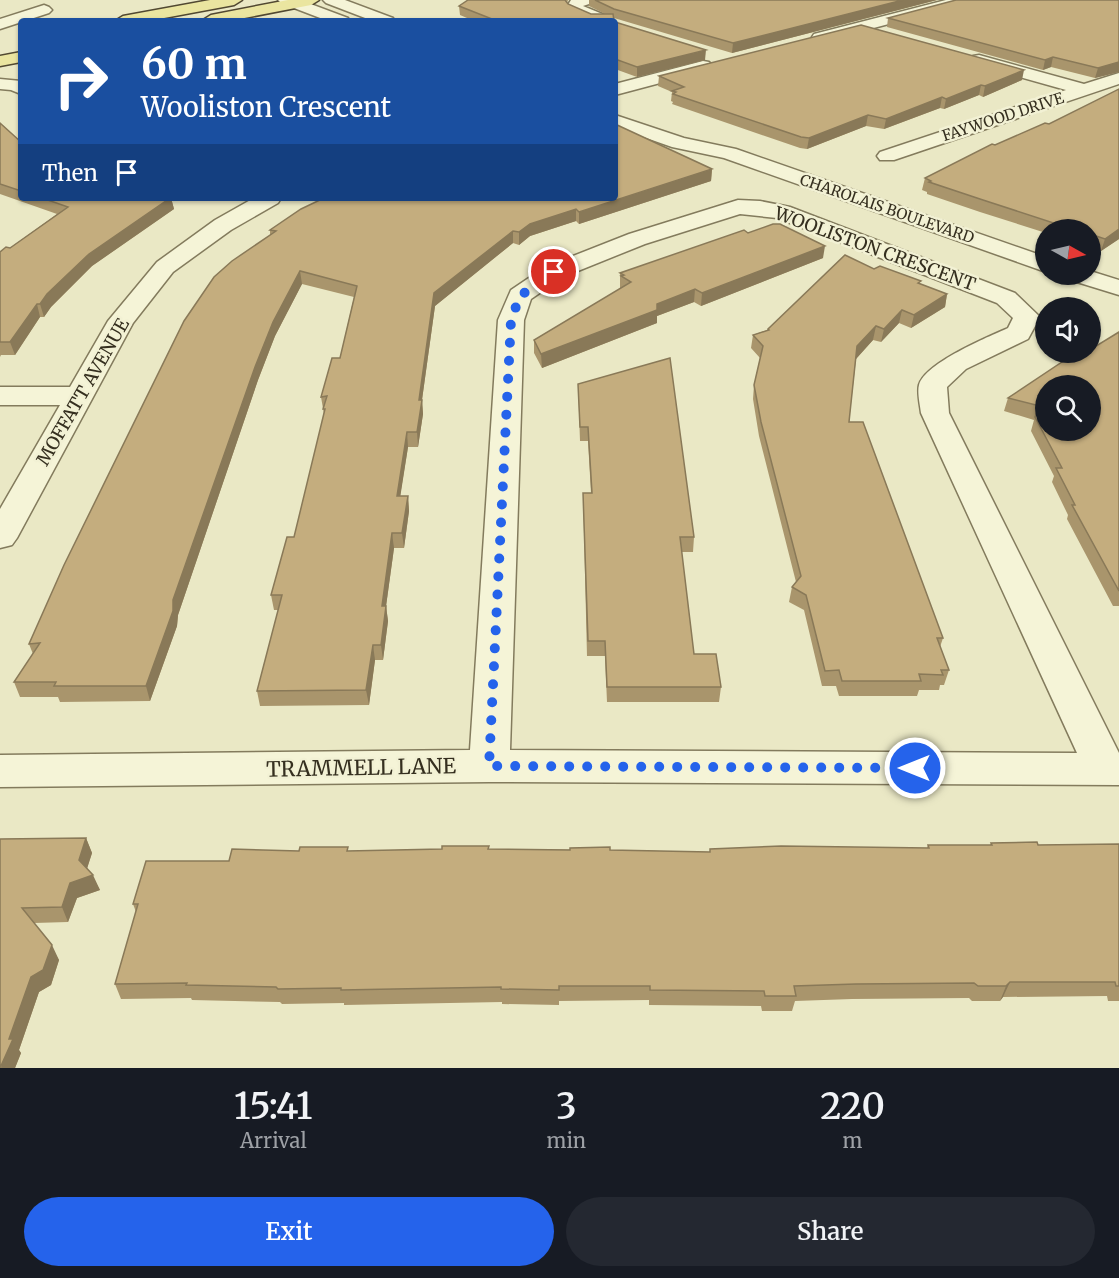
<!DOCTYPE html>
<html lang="en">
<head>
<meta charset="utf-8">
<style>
	:root { --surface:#171b24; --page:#242831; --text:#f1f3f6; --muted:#9ea1a6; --accent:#2563eb }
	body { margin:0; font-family:Merriweather,serif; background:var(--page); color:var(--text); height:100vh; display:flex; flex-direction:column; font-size:22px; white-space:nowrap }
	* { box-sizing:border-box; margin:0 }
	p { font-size:20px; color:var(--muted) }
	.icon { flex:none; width:33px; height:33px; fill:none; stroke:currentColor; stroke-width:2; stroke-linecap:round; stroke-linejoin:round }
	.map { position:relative; height:1068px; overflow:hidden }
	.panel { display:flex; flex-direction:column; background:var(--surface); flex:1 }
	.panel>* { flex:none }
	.hud { position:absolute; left:18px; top:18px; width:600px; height:183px; border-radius:6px; box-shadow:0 2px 4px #0004; background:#1a4fa0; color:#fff; overflow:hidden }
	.needle { width:39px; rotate:98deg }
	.controls { position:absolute; left:1035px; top:219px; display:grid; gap:12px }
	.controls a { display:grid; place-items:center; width:66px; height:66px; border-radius:50%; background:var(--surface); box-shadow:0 2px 4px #0004; font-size:30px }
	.pin { position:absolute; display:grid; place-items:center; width:51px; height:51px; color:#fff; margin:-26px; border:3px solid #fff; border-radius:50%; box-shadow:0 2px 6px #0007 }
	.me { position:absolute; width:66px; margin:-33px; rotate:270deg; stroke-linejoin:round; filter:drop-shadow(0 0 4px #0008) }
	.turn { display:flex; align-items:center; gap:21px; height:126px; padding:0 24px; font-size:27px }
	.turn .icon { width:78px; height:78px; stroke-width:2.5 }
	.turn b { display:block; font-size:42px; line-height:51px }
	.then { display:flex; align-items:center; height:57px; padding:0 24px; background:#0003; gap:12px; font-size:22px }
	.eta { display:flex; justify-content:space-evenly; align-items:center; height:102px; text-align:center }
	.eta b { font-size:36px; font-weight:600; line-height:42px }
	.primary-button { display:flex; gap:12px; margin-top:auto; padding:12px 24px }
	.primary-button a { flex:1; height:69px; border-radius:36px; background:var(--accent); color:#fff; font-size:24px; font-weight:600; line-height:69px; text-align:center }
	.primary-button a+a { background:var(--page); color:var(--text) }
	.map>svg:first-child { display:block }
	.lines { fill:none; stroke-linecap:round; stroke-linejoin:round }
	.minor-casing { stroke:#837b5d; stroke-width:3 }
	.major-casing { stroke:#514831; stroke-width:3 }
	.minor { fill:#f5f4d7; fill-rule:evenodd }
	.major { fill:#eae5a0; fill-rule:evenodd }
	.wall { fill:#a9956c }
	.shaded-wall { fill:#897958 }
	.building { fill:#c4ad7e; stroke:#897958; stroke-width:1.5; fill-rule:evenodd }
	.route { stroke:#2563eb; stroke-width:10; stroke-dasharray:0 18 }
	.labels { text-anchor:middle; stroke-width:5; stroke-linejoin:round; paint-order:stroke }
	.far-street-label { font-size:15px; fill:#352f1f; stroke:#f2f1d4 }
	.street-label { font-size:18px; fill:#352f1f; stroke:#f2f1d4 }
	.near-street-label { font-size:21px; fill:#352f1f; stroke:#f2f1d4 }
</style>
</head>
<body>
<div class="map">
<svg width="1119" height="1068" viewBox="0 0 1119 1068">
	<rect width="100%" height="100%" fill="#eae8c5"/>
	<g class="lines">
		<g class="minor-casing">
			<g id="minor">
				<path d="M 278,0 L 300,0 L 348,18 L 350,21 L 328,21 L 281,3 Z"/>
				<path d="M 323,0 L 345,0 L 393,18 L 395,21 L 373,21 L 326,3 Z"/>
				<path d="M 571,0 L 595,0 L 592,3 L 583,6 L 612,18 L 614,21 L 592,21 L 569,11 L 566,8 Z"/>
				<path d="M 946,0 L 972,0 L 969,3 L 820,42 L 812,37 L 814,34 Z"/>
				<path d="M 44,5 L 49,7 L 52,10 L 49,13 L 0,29 L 0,19 Z"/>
				<path d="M 979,55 L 1084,84 L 1119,73 L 1119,84 L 894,160 L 880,160 L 877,156 L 880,152 L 1066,90 L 973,64 L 970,60 L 973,56 Z"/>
				<path d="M 703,61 L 709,62 L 712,66 L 709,70 L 615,95 L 615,84 Z"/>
				<path d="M 0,79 L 21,81 L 21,94 L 11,90 L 0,89 Z"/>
				<path d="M 615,115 L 684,138 L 736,149 L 1046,257 L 1046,272 L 724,158 L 672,147 L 615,127 Z"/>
				<path d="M 254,198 L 281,198 L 278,203 L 231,230 L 173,272 L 133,323 L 17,538 L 12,545 L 0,548 L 0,509 L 60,405 L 0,405 L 0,387 L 70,387 L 108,321 L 157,262 L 215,220 Z"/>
				<path d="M 738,200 L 760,201 L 790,207 L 1015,293 L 1040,317 L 1028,339 L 966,369 L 947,387 L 949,413 L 1119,753 L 1119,785 L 489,782 L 0,787 L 0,755 L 470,750 L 498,320 L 511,290 L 545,267 L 629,234 ZM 740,214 L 777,218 L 997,303 L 1013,318 L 1008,328 C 988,337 925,363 919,385 C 917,392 920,405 921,413 L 1077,753 L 510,750 L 524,320 L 531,299 L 563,277 L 645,244 Z"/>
				<path d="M 1090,271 L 1119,280 L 1119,295 L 1067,279 L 1064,274 L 1090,274 Z"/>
			</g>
		</g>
		<g class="major-casing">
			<g id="major">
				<path d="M 210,0 L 242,0 L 234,5 L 148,21 L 115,21 L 123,16 Z"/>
				<path d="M 288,0 L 319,0 L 311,5 L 229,21 L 203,20 L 211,15 Z"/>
				<path d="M 21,52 L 21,62 L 0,66 L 0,56 Z"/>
			</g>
		</g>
		<use href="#minor" class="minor"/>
		<use href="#major" class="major"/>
	</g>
	<g class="wall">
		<path d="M 568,0 L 567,3 L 568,4 L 591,14 L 605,14 L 589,6 L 589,0 L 937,0 L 732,53 L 614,18 L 614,21 L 474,21 L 460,15 L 459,6 Z"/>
		<path d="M 1119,0 L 1119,72 L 1095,78 L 1051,67 L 1043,70 L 887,27 L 888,18 Z"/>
		<path d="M 615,22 L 705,60 L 637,77 L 615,69 Z"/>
		<path d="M 659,76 L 1022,80 L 983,97 L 979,95 L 944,109 L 940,108 L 884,129 L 866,126 L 807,149 L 800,148 L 672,104 L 673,102 L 671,101 L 672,92 L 658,86 Z"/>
		<path d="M 0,123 L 21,142 L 21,198 L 171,198 L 174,209 L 92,266 L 51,307 L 44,317 L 40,317 L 15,355 L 1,355 L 0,357 L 0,252 L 10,248 L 57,214 L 0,194 Z"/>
		<path d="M 1049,124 L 1119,239 L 1101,251 L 1090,248 L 1090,230 L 1046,230 L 1046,233 L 980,212 L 927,194 L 927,192 L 922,190 L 925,178 L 995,145 Z"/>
		<path d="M 712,169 L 711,181 L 579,224 L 576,221 L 530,236 L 519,245 L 513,243 L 435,306 L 422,400 L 423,414 L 418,447 L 408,447 L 400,496 L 408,496 L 409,511 L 404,548 L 394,548 L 386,606 L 388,621 L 383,660 L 375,660 L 369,705 L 260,706 L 257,691 L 278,610 L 274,610 L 271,595 L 294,537 L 324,414 L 321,397 L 340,358 L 354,297 L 302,284 L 275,336 L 258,380 L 178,615 L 177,626 L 150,701 L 60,702 L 58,697 L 20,697 L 14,682 L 33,654 L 29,644 L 270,235 L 270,230 Z"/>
		<path d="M 748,233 L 823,258 L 701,306 L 694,302 L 657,316 L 657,323 L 542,368 L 534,353 L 534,340 L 620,289 L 620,273 Z"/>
		<path d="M 874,269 L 921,284 L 947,294 L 945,307 L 911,328 L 899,323 L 881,342 L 873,340 L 856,359 L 849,422 L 943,638 L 940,647 L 949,670 L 944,685 L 940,685 L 939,690 L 919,690 L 917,696 L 839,696 L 836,686 L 822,686 L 804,610 L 789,602 L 792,587 L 796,582 L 759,436 L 753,399 L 754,385 L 760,358 L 751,348 L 753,335 L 767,330 L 768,329 Z"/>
		<path d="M 1119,332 L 1119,606 L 1113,606 L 1067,519 L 1068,515 L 1052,482 L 1054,476 L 1031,431 L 1034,420 L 1004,411 L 1008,398 L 1093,348 Z"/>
		<path d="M 578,384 L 694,537 L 693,552 L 681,552 L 694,654 L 721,687 L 719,702 L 607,702 L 605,656 L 587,656 L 583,493 L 591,493 L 588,441 L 580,441 Z"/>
		<path d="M 86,838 L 92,853 L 87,868 L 100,890 L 77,898 L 68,922 L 34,923 L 59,960 L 51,985 L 39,992 L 19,1050 L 21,1053 L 15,1068 L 0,1068 L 0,839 Z"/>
		<path d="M 991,843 L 1038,845 L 1119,844 L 1119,1001 L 1108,1001 L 1107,996 L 1003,997 L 1000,1001 L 972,1001 L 969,998 L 852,999 L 795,1001 L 792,1011 L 762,1011 L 761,1006 L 649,1005 L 649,1000 L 559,1001 L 559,1005 L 502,1004 L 502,1002 L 344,1005 L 344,1003 L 282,1004 L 280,1002 L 192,1000 L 191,998 L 121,999 L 115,984 L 136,912 L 133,904 L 229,861 L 299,851 L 348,847 L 348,851 L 489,849 L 610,850 L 710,852 L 710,849 L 927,848 L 928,845 L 990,845 Z"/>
	</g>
	<g class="shaded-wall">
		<path d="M 903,0 L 937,0 L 732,53 L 733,43 Z"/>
		<path d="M 706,50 L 705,60 L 637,77 L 637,67 Z"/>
		<path d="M 1053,57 L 1051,67 L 1043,70 L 1045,60 Z"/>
		<path d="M 1119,62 L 1119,72 L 1095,78 L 1098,68 Z"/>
		<path d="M 1024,70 L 1022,80 L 983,97 L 985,86 Z"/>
		<path d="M 981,85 L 979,95 L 944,109 L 946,99 Z"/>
		<path d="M 942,97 L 940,108 L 884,129 L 886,119 Z"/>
		<path d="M 868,115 L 866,126 L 807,149 L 809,138 Z"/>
		<path d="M 712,169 L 711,181 L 579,224 L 579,212 Z"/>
		<path d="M 170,198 L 171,198 L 174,209 L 92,266 L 51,307 L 44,317 L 40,304 L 47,294 L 89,254 Z"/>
		<path d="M 576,209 L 576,221 L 530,236 L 519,245 L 519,232 L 530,224 Z"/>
		<path d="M 1119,229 L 1119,239 L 1101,251 L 1105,239 Z"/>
		<path d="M 513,231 L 513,243 L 435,306 L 420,414 L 419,400 L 434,293 Z"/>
		<path d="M 825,246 L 823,258 L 701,306 L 702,293 Z"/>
		<path d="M 300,271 L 302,284 L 275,336 L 258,380 L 178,615 L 177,626 L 150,701 L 146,686 L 173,600 L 255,367 L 273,322 Z"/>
		<path d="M 695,289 L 694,302 L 657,316 L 657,323 L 542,368 L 541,354 L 657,304 Z"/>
		<path d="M 947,294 L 945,307 L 911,328 L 914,315 Z"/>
		<path d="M 37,304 L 40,317 L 15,355 L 10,342 Z"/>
		<path d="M 902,310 L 899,323 L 881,342 L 884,329 Z"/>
		<path d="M 876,326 L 873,340 L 855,360 L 857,346 Z"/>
		<path d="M 422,400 L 423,414 L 418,447 L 417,432 Z"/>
		<path d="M 407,432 L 408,447 L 398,511 L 397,496 Z"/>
		<path d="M 408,496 L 409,511 L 404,548 L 402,533 Z"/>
		<path d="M 392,533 L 394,548 L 384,621 L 382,606 Z"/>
		<path d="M 386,606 L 388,621 L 383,660 L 381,645 Z"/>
		<path d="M 373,645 L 375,660 L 369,705 L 366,690 Z"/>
		<path d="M 86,838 L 92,853 L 85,875 L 79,860 Z"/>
		<path d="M 93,875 L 100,890 L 77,898 L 68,922 L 62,907 L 70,883 Z"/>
		<path d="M 52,945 L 59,960 L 51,985 L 39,992 L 19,1050 L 21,1053 L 15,1068 L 1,1068 L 9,1039 L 31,977 Z"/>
		<path d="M 1010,982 L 1003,997 L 1000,1001 L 1006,986 Z"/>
	</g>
	<g class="building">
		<path d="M 468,0 L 565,0 L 568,4 L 591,14 L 613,14 L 614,21 L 497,21 L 459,6 Z"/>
		<path d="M 595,0 L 903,0 L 733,43 L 614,9 Z"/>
		<path d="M 956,0 L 1119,0 L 1119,62 L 1098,68 L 1053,57 L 1045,60 L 888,18 Z"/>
		<path d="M 615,22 L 706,50 L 637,67 L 615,59 Z"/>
		<path d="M 861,25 L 1024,70 L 985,86 L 981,85 L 946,99 L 942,97 L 886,119 L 868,115 L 809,138 L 801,137 L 673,94 L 676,92 L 672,91 L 684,87 L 659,76 Z"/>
		<path d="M 1119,89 L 1119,229 L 1105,239 L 1090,234 L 1090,230 L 1075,230 L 983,200 L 929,182 L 931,181 L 925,178 L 992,144 L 995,145 L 1045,123 L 1049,124 Z"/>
		<path d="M 0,123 L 21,142 L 21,191 L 0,184 Z"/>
		<path d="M 615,124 L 712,169 L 579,212 L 576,209 L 530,224 L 519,232 L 513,231 L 434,293 L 419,400 L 422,400 L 417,432 L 407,432 L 397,496 L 408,496 L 402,533 L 392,533 L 382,606 L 386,606 L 381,645 L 373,645 L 366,690 L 257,691 L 282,595 L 271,595 L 287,537 L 294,537 L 325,409 L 323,409 L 327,396 L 321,397 L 332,358 L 340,358 L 357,286 L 300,271 L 273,322 L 255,367 L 173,600 L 173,611 L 146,686 L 54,686 L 56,682 L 14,682 L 40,643 L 29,644 L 64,565 L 184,321 L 214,277 L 232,261 L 276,231 L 270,230 L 301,209 L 324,198 L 615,198 Z"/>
		<path d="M 42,198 L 170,198 L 89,254 L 47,294 L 40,304 L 37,304 L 10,342 L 0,342 L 0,252 L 6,247 L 10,248 L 68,207 Z"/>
		<path d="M 773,224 L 780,224 L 825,246 L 702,293 L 695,289 L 657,304 L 657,310 L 541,354 L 534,340 L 631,282 L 621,276 L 624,275 L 620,273 L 744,230 L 748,233 Z"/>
		<path d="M 845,255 L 874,269 L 880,266 L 921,281 L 918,283 L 947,294 L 914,315 L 902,310 L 884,329 L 876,326 L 857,346 L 849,422 L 863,422 L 943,638 L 937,638 L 949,670 L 941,670 L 943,675 L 919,674 L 921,681 L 842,681 L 839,670 L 825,671 L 806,595 L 792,587 L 801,576 L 761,422 L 754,385 L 763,346 L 753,335 L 769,330 L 768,329 Z"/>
		<path d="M 1119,332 L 1119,591 L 1072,505 L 1075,505 L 1056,468 L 1062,468 L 1035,417 L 1040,406 L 1008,398 L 1077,352 L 1090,352 L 1090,347 L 1093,348 ZM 1046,386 L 1090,386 L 1090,430 L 1046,430 Z"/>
		<path d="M 670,358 L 694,537 L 680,537 L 694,654 L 716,654 L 721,687 L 607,687 L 605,641 L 588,641 L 583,493 L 592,493 L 588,427 L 580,427 L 578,384 Z"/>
		<path d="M 86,838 L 79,860 L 93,875 L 70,883 L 62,907 L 22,908 L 52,945 L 43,970 L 31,977 L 9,1039 L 13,1039 L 0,1068 L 0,839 Z"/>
		<path d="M 1037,842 L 1038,845 L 1119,844 L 1119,986 L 1116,986 L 1115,982 L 1010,982 L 1006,986 L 978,986 L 974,983 L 856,984 L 794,986 L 796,996 L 765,996 L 764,991 L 650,990 L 650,986 L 559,986 L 559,990 L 501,989 L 501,987 L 341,990 L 341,988 L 278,989 L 276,987 L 186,985 L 187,983 L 115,984 L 138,904 L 133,904 L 146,861 L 229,861 L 232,849 L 299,851 L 300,847 L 348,847 L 347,851 L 442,849 L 442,846 L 489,846 L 488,849 L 570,850 L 570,848 L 610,847 L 610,850 L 710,852 L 710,849 L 781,846 L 929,848 L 928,845 L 992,845 L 991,843 Z"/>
	</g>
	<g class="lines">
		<path class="route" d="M 554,272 L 520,296 L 511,320 L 489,766 L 915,768"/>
	</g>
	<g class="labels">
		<g class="far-street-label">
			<text transform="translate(1003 117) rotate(-18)" y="5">FAYWOOD DRIVE</text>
			<text transform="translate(887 209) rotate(19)" y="5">CHAROLAIS BOULEVARD</text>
		</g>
		<g class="street-label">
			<text transform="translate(875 249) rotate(20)" y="6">WOOLISTON CRESCENT</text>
			<text transform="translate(83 392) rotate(-60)" y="6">MOFFATT AVENUE</text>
		</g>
		<g class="near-street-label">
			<text transform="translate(361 768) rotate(-1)" y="7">TRAMMELL LANE</text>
		</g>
	</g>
</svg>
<div class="controls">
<a><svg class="needle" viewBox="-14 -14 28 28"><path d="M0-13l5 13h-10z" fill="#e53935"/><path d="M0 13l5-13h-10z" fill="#9ea1a6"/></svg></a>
<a><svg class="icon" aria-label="sound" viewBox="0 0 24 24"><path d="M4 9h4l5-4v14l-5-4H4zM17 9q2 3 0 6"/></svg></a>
<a><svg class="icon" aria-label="search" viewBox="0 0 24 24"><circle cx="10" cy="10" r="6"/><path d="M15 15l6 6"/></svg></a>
</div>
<div class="pin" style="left:554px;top:272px;background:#d93025"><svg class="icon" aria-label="arrive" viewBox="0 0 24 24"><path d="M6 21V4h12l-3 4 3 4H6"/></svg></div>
<svg class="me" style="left:915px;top:768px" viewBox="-20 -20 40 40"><circle r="17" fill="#2563eb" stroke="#fff" stroke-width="3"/><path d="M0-11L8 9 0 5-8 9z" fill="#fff"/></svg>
<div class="hud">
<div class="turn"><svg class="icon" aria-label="right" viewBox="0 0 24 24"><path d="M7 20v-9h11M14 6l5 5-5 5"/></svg><div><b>60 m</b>Wooliston Crescent</div></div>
<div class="then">Then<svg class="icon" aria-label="arrive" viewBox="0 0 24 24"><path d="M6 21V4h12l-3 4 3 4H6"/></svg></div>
</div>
</div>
<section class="panel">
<div class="eta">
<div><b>15:41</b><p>Arrival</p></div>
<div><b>3</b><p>min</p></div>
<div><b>220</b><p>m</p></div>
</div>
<div class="primary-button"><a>Exit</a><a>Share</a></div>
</section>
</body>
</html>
